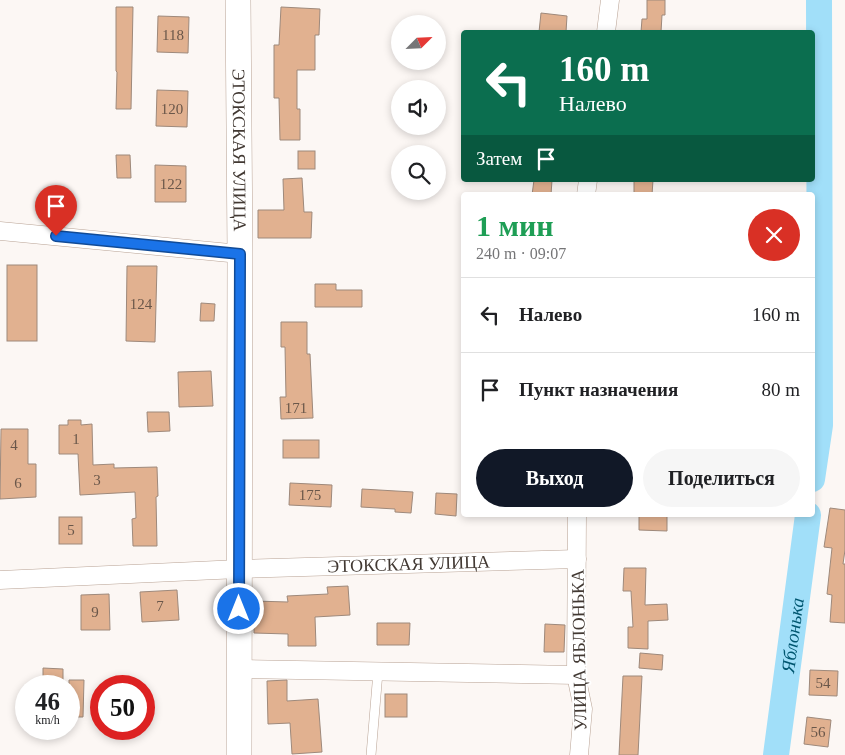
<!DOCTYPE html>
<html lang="ru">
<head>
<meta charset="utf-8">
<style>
	:root { --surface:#fff; --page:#f6f6f6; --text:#202124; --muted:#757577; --line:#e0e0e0; --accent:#111827 }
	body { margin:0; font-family:Georgia,serif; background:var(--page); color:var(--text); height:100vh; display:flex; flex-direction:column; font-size:19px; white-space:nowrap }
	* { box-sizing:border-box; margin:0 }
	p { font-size:16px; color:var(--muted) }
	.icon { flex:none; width:28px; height:28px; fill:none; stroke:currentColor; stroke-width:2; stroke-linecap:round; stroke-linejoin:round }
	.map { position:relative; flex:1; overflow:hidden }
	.panel { position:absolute; left:461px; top:192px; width:354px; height:325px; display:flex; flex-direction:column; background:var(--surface); border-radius:5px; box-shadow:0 2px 8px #0003 }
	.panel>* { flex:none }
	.top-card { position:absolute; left:461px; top:30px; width:354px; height:152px; border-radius:5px; box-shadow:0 2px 8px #0003; background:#0b6e4f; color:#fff; overflow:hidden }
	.needle { width:32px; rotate:66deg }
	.tools { position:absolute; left:391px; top:15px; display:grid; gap:10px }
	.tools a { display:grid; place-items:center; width:55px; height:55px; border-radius:50%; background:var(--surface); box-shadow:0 2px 8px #0003; font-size:25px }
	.speed { position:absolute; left:15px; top:675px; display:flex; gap:10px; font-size:25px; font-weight:700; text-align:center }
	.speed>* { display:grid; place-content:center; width:65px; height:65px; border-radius:50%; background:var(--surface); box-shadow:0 2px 8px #0003; line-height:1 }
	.speed small { font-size:12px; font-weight:400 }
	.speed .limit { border:8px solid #d22; background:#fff; color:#111 }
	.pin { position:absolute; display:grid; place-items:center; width:42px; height:42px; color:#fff; margin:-51px -21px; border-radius:50% 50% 50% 0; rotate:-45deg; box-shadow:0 0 5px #0007 }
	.pin .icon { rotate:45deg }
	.me { position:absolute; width:55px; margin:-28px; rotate:0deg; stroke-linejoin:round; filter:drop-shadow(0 0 4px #0008) }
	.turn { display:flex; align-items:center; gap:18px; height:105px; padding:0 15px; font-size:22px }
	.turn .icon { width:65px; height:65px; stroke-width:2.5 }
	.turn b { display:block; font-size:35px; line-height:42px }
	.then { display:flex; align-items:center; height:48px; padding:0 15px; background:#0003; gap:10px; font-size:19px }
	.round { display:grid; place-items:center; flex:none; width:52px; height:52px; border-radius:26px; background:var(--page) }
	.headline { display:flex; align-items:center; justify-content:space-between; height:85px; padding:0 15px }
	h1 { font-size:30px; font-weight:700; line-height:38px; color:#1e9e55 }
	.primary-button { display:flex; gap:10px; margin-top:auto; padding:10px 15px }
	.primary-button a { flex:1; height:58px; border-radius:30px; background:var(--accent); color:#fff; font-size:20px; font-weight:700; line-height:58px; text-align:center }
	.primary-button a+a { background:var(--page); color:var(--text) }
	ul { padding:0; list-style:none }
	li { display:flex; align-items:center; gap:15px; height:75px; padding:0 15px; border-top:1px solid var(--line) }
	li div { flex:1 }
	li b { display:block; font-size:19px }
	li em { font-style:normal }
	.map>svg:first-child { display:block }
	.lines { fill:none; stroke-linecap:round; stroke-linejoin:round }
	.river { stroke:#a1dff9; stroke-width:26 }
	.building { fill:#e1b190; stroke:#9e897b }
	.lane-casing { stroke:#b9a395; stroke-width:10 }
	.street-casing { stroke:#b9a395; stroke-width:19 }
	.secondary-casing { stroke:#b9a395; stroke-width:26 }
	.lane { stroke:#fff; stroke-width:9 }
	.street { stroke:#fff; stroke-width:18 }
	.secondary { stroke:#fff; stroke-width:25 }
	.route-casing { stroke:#114b97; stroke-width:12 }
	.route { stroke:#1a73e8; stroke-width:9 }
	.labels { text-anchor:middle; stroke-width:4; stroke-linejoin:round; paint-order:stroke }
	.number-label { font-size:15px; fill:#6a574a }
	.street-label { font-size:18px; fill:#423933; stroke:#fff }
	.water-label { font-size:19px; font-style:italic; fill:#005670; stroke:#fff }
</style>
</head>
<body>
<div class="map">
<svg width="845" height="755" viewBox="0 0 845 755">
	<rect width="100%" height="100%" fill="#fcf7f4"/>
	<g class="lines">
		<g class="river">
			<path d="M 812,479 L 820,425 L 819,0"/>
			<path id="s1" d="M 776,755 L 808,515"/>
		</g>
	</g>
	<g class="building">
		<path d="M 647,0 L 665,0 L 665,15 L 662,15 L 661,32 L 641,32 L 642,19 L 647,19 Z"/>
		<path d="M 116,7 L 133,7 L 131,109 L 116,109 L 117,72 L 116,71 Z"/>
		<path d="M 281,7 L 320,9 L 319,35 L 315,35 L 315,70 L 297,70 L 297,109 L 300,109 L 300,140 L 280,140 L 279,98 L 274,98 L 274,45 L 279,45 Z"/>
		<path d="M 541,13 L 567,16 L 566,32 L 539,32 Z"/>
		<path d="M 158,16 L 189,17 L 188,53 L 157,52 Z"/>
		<path d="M 157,90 L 188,91 L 187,127 L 156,126 Z"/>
		<rect x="298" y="151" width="17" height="18"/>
		<path d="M 116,155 L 130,155 L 131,178 L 117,178 Z"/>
		<path d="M 155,165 L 186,166 L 186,202 L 155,202 Z"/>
		<path d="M 302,178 L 304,212 L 312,212 L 311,238 L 258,238 L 258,210 L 284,210 L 283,179 Z"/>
		<path d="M 534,180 L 552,180 L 551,195 L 532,195 Z"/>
		<path d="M 634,180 L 653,180 L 652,195 L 634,195 Z"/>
		<rect x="7" y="265" width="30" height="76"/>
		<path d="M 127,266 L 157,266 L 155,342 L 126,341 Z"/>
		<path d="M 315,284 L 336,284 L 336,290 L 362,290 L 362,307 L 315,307 Z"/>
		<path d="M 201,303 L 215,304 L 214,321 L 200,321 Z"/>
		<path d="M 281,322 L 307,322 L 307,354 L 310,354 L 313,418 L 281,419 L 280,397 L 286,397 L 285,347 L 281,347 Z"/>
		<path d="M 211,371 L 213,406 L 179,407 L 178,372 Z"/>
		<path d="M 147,412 L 169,412 L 170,431 L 148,432 Z"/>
		<path d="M 68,420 L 81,420 L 81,425 L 92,424 L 93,465 L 114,464 L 114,468 L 157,467 L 158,496 L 156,497 L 157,546 L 133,546 L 132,519 L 136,518 L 135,492 L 80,495 L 78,454 L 59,454 L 59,425 L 68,425 Z"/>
		<path d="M 1,429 L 28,429 L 28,464 L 36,464 L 36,497 L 0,499 Z"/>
		<rect x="283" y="440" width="36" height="18"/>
		<path d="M 290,483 L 332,485 L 331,507 L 289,505 Z"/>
		<path d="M 362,489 L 413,492 L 411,513 L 395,512 L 395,509 L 361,507 Z"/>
		<path d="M 436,493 L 457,494 L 456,516 L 435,514 Z"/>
		<path d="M 830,508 L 845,510 L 845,550 L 843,564 L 845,564 L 845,623 L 830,622 L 832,595 L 827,594 L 832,548 L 824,547 Z"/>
		<path d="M 639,515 L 667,515 L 667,531 L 639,530 Z"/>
		<rect x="59" y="517" width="23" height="27"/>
		<path d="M 624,568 L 646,568 L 645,605 L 667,604 L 668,620 L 648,621 L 648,649 L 628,648 L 628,627 L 633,627 L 631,591 L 623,591 Z"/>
		<path d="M 348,586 L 350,615 L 315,617 L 316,646 L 288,646 L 288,634 L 254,633 L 254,601 L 288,602 L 287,596 L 328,594 L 327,587 Z"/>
		<path d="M 177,590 L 179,620 L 142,622 L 140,592 Z"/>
		<path d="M 109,594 L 110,630 L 81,630 L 81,595 Z"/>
		<path d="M 377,623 L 410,623 L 409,645 L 377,645 Z"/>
		<path d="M 545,624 L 565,625 L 564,652 L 544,652 Z"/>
		<path d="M 640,653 L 663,655 L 662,670 L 639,668 Z"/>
		<path d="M 43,668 L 63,669 L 63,686 L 43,686 Z"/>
		<path d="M 810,670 L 838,671 L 837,696 L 809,695 Z"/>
		<path d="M 623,676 L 642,676 L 638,755 L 619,755 Z"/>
		<path d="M 69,680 L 84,680 L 83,717 L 69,717 Z"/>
		<path d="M 287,680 L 287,701 L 318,699 L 322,752 L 292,754 L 290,723 L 268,724 L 267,681 Z"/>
		<rect x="385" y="694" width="22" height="23"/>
		<path d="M 807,717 L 831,720 L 828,747 L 804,744 Z"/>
	</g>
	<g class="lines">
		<g class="lane-casing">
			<path id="lane" d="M 371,755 L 378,672"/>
		</g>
		<g class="street-casing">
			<g id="street">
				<path d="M 606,32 L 610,0"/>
				<path d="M 586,195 L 588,180"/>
				<path d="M 0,231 L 240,254"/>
				<path d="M 577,515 L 576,675 L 583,709 L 579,755"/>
				<path id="s2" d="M 0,580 L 239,569 L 577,559"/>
				<path d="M 239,669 L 576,675"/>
			</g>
		</g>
		<g class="secondary-casing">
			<g id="secondary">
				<path id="s3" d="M 238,0 L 240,254 L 239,755"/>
			</g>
		</g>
		<use href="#lane" class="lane"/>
		<use href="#street" class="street"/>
		<use href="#secondary" class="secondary"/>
	</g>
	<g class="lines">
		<g class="route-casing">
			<path id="route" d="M 56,236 L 240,254 L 239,609"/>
		</g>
		<use href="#route" class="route"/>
	</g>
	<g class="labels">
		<g class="number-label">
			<text x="173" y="40">118</text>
			<text x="172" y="114">120</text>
			<text x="171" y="189">122</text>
			<text x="141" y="309">124</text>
			<text x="296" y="413">171</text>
			<text x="76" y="444">1</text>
			<text x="14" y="450">4</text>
			<text x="97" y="485">3</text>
			<text x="18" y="488">6</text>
			<text x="310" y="500">175</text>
			<text x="71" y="535">5</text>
			<text x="160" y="611">7</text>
			<text x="95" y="617">9</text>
			<text x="823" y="688">54</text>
			<text x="818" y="737">56</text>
		</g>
		<g class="street-label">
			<text dy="6" stroke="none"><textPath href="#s3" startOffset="150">ЭТОКСКАЯ УЛИЦА</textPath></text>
			<text dy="6" stroke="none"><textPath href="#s2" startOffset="409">ЭТОКСКАЯ УЛИЦА</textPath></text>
			<text transform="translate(579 650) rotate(-91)" y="6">УЛИЦА ЯБЛОНЬКА</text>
		</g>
		<g class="water-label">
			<text dy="7" stroke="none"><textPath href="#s1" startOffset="121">Яблонька</textPath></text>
		</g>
	</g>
</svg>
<div class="tools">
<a><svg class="needle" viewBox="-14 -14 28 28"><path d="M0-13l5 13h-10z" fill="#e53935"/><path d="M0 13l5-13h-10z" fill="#757577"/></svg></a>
<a><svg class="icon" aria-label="sound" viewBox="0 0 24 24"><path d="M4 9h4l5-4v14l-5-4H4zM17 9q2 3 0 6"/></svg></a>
<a><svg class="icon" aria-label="search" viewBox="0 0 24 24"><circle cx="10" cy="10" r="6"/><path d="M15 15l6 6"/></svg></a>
</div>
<div class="speed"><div>46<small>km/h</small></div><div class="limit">50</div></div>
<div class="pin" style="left:56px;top:236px;background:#d93025"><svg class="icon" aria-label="arrive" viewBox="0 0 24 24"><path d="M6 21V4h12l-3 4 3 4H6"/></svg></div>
<svg class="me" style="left:239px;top:609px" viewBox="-20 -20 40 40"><circle r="17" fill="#1a73e8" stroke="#fff" stroke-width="3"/><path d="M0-11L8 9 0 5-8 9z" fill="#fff"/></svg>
<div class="top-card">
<div class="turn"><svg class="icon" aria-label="left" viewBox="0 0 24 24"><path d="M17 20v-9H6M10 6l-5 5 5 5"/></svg><div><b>160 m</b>Налево</div></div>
<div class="then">Затем<svg class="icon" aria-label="arrive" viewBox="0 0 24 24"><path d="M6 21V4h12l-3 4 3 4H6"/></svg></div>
</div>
<section class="panel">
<div class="headline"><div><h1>1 мин</h1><p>240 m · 09:07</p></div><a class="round" style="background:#d93025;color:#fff"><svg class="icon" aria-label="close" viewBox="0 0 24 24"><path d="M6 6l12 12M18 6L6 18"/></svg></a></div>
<ul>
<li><svg class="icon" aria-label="left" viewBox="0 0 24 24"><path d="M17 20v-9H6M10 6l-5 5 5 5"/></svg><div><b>Налево</b></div><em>160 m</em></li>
<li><svg class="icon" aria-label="arrive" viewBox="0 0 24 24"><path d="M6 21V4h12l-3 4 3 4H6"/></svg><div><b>Пункт назначения</b></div><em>80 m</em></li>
</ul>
<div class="primary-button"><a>Выход</a><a>Поделиться</a></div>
</section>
</div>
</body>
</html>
